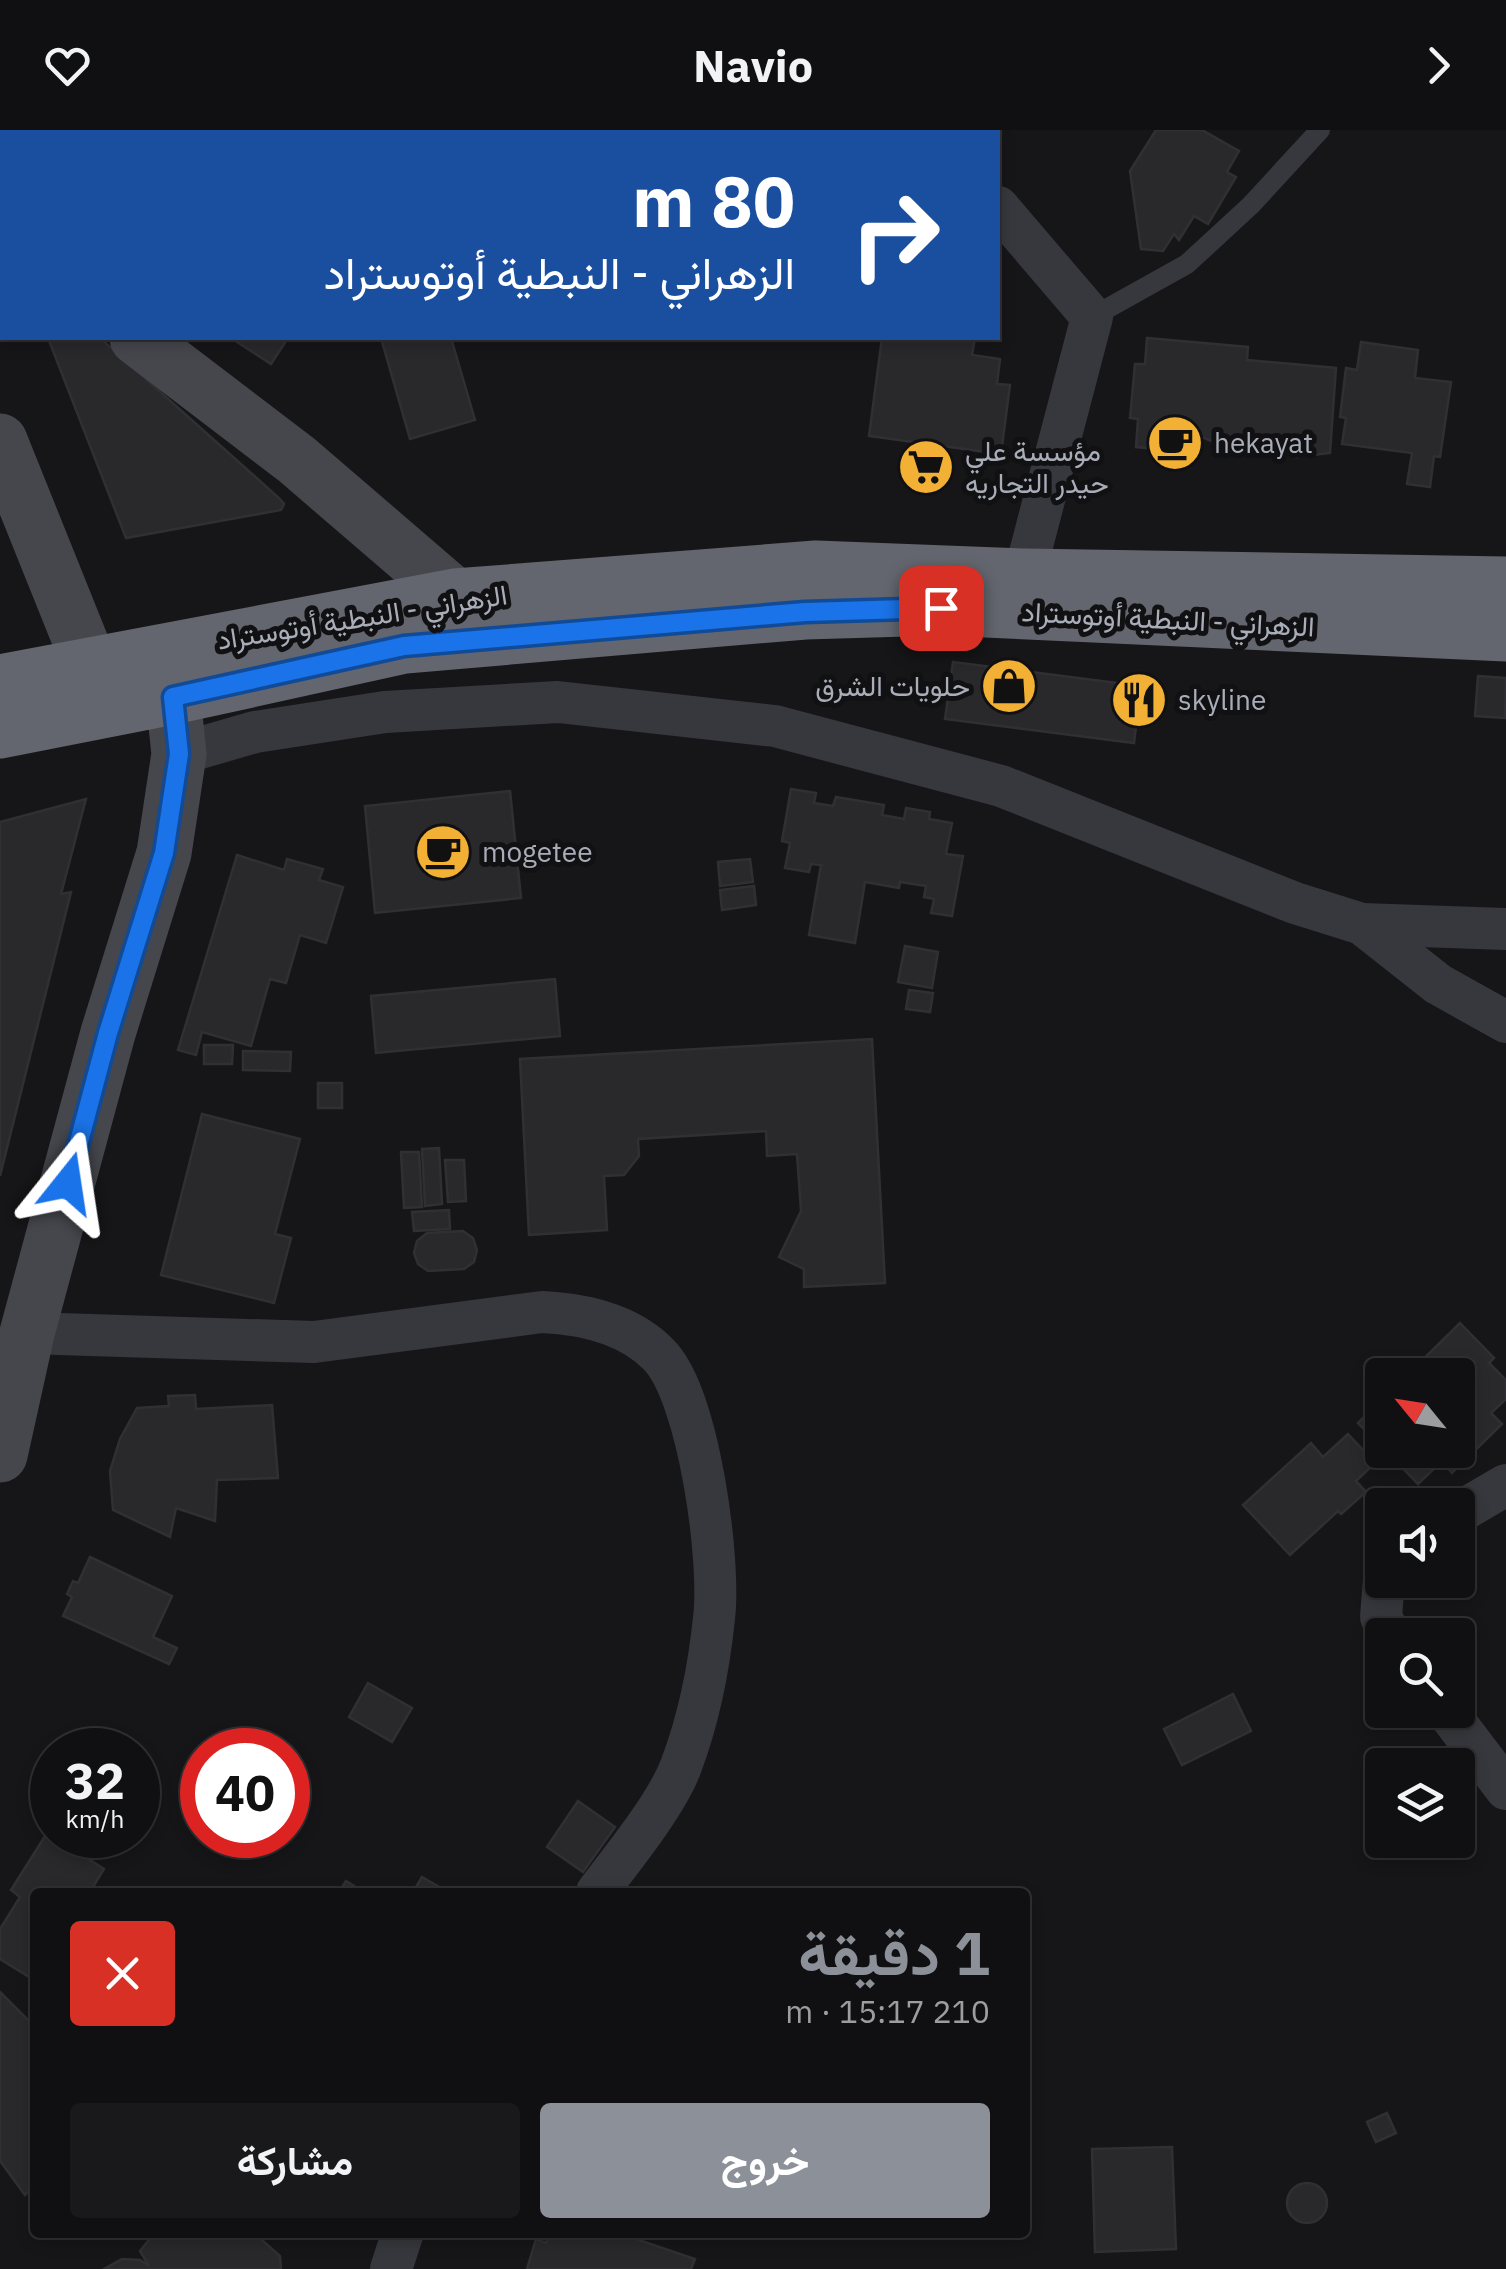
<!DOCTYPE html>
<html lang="ar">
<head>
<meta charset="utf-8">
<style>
	:root { --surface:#101012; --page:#19191b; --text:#f1f3f6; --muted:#9c9d9f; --line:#303032; --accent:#8c9099 }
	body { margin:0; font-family:"IBM Plex Sans",Vazirmatn,sans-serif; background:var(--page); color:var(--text); direction:rtl; height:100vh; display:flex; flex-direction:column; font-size:38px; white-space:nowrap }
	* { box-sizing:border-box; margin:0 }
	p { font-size:32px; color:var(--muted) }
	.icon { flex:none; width:55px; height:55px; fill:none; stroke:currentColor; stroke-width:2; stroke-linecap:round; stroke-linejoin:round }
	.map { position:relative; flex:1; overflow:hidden; direction:ltr }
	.details { position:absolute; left:30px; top:1758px; width:1000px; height:350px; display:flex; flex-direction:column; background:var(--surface); border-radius:10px; box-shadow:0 5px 15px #0003,0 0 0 2px var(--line); direction:rtl }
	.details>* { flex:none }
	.top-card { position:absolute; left:0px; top:0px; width:1000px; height:210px; box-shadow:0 5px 15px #0003,0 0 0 2px var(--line); direction:rtl; background:#1a4fa0; color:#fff; overflow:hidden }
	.needle { width:65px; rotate:300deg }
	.fabs { position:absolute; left:1365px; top:1228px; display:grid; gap:20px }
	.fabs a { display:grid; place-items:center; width:110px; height:110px; border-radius:10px; background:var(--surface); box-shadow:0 5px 15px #0003,0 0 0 2px var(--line); font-size:50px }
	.speed { position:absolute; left:30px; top:1598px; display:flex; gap:20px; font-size:50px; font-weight:700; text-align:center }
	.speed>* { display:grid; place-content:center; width:130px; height:130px; border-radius:50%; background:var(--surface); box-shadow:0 5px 15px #0003,0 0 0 2px var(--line); line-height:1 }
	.speed small { font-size:25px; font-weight:400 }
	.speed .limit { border:15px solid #d22; background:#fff; color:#111 }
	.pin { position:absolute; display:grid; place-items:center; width:85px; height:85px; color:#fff; margin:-42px; border-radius:20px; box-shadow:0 5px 15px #0006 }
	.me { position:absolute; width:110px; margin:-55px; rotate:15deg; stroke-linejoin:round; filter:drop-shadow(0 0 8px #0008) }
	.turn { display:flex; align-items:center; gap:35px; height:210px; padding:0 40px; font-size:45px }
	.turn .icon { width:130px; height:130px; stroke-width:2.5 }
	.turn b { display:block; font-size:70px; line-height:85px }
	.round { display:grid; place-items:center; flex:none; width:105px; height:105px; border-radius:10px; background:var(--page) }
	.overview { display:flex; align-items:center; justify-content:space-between; height:170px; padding:0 40px }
	h1 { font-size:60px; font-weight:700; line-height:75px; color:var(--accent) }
	.cta { display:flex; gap:20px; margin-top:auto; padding:20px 40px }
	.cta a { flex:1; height:115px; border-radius:10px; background:var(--accent); color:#fff; font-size:40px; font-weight:700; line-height:115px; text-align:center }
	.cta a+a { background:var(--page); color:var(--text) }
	header { display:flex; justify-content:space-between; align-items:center; height:130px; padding:0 40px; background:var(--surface); font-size:45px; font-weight:700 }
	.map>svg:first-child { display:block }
	.building { fill:#29292c; stroke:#303034; stroke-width:2.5 }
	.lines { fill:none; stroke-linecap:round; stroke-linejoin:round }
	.lane { stroke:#37383d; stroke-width:20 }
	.street { stroke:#37383d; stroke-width:42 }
	.secondary { stroke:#45474d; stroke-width:55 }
	.highway { stroke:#63666e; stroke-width:55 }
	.route-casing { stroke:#114b97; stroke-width:25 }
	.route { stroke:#1a73e8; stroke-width:18 }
	.labels { text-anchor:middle; stroke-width:10; stroke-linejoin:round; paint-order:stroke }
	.poi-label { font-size:28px; fill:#a8adb8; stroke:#111113; text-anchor:start }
	.street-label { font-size:28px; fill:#a8adb8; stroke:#111113 }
</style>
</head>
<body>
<header><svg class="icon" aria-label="forward" viewBox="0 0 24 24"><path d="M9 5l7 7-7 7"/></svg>Navio<svg class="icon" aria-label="heart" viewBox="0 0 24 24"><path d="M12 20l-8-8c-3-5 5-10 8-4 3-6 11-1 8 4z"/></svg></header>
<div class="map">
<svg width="1506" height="2139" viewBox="0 0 1506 2139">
	<rect width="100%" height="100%" fill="#161618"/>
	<g class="building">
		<path d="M 0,0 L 75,0 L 2,2 L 2,55 Z"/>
		<path d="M 1156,0 L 1202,0 L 1239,21 L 1227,42 L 1236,47 L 1208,94 L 1194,86 L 1179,110 L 1174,104 L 1163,121 L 1141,119 L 1130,41 Z"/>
		<path d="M 48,208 L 100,208 L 280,369 L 284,374 L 281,380 L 126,408 Z"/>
		<path d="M 231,208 L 288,208 L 271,234 Z"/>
		<path d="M 381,208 L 451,208 L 475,290 L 410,309 Z"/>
		<path d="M 882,208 L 975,208 L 972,225 L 1000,229 L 997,254 L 1010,255 L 1001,324 L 869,306 Z"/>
		<path d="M 1147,208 L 1248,217 L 1247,230 L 1336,238 L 1330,323 L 1296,327 L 1294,316 L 1293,324 L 1246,319 L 1246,313 L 1235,321 L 1202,307 L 1200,323 L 1136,317 L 1138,289 L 1130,288 L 1135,234 L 1145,234 Z"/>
		<path d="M 1361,212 L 1418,220 L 1415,248 L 1451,252 L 1440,327 L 1434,326 L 1430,357 L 1407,354 L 1412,323 L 1342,314 L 1346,288 L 1340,287 L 1346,238 L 1357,240 Z"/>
		<path d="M 953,532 L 1141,556 L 1134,613 L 945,589 Z"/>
		<path d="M 1478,546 L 1506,548 L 1505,588 L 1475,586 Z"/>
		<path d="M 791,659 L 816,663 L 814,673 L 833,676 L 836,667 L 884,675 L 882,685 L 904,689 L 906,678 L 930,682 L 929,689 L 952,693 L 946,724 L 963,726 L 952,786 L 931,783 L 934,769 L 924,767 L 926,756 L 900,752 L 899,758 L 865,752 L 855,813 L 809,805 L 821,735 L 811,734 L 809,742 L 785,738 L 790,713 L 782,711 Z"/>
		<path d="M 510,661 L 521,768 L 375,783 L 365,676 Z"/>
		<path d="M 86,669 L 61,764 L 71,762 L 0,1046 L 0,692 Z"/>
		<path d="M 237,725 L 284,740 L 287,729 L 323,739 L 319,750 L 343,757 L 326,813 L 300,805 L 286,853 L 270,849 L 251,916 L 202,902 L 196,925 L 178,920 Z"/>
		<path d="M 750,729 L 753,752 L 720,756 L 718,732 Z"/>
		<path d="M 754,756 L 756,775 L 722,780 L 720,760 Z"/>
		<path d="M 905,816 L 938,822 L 932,858 L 898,852 Z"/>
		<path d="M 555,849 L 560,906 L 376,923 L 371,866 Z"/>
		<path d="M 909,860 L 933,863 L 930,882 L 906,879 Z"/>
		<path d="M 872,909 L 885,1153 L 804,1157 L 804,1139 L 779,1127 L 801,1081 L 797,1024 L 767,1026 L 766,1001 L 638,1009 L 639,1026 L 624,1045 L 604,1046 L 607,1100 L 529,1105 L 520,929 Z"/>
		<path d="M 204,915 L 233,915 L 232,934 L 204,934 Z"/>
		<path d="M 243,921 L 291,922 L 290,941 L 243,940 Z"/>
		<rect x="318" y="953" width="24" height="25"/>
		<path d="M 202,984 L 300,1009 L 275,1104 L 291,1108 L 274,1173 L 161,1145 Z"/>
		<path d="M 439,1018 L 442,1074 L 425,1076 L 422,1019 Z"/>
		<path d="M 401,1022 L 419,1022 L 422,1077 L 404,1078 Z"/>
		<path d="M 445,1030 L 464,1030 L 466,1071 L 448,1072 Z"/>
		<path d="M 449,1080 L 450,1099 L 414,1101 L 412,1082 Z"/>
		<path d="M 463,1101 L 473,1108 L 477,1120 L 474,1132 L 464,1139 L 428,1141 L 418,1134 L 414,1123 L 417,1111 L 427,1103 Z"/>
		<path d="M 1460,1193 L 1494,1228 L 1489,1233 L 1506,1250 L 1506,1269 L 1491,1283 L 1502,1294 L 1452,1343 L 1442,1331 L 1418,1354 L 1385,1320 L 1458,1320 L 1458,1245 L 1407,1245 Z"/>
		<path d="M 195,1265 L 196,1279 L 272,1275 L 278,1348 L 217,1350 L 215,1391 L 176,1378 L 170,1407 L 113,1380 L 110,1341 L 120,1309 L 137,1278 L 169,1276 L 168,1266 Z"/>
		<path d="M 1382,1269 L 1382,1318 L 1358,1293 Z"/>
		<path d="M 1348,1304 L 1375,1333 L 1356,1351 L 1366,1362 L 1341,1384 L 1338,1381 L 1290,1425 L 1243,1375 L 1311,1313 L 1323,1327 Z"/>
		<path d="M 90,1427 L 172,1466 L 153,1507 L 177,1518 L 169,1534 L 63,1486 L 72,1467 L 67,1464 L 73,1451 L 78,1453 Z"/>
		<path d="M 368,1553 L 412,1578 L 392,1612 L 349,1587 Z"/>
		<path d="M 1233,1564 L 1251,1601 L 1182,1635 L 1164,1599 Z"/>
		<path d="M 578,1671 L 615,1697 L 583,1742 L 547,1717 Z"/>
		<path d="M 47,1703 L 104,1739 L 90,1762 L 35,1762 L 34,1850 L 0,1829 L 0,1799 L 20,1767 L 11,1760 Z"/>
		<path d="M 422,1747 L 448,1762 L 413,1762 Z"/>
		<path d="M 346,1751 L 364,1762 L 339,1762 Z"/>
		<path d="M 0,1862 L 35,1897 L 35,2054 L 25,2065 L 0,2031 Z"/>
		<path d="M 1387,1983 L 1396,2003 L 1376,2012 L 1367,1992 Z"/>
		<path d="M 1172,2017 L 1176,2119 L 1095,2122 L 1092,2019 Z"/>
		<circle cx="1307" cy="2073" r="20"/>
		<path d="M 155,2102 L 253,2102 L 280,2126 L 281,2139 L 104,2139 L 122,2129 L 140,2130 L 149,2136 L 140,2121 Z"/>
		<path d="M 550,2102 L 625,2102 L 624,2105 L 695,2129 L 691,2139 L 527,2139 L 536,2109 L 546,2113 Z"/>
	</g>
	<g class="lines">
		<path class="lane" d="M 1092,187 L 1187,134 L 1251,75 L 1320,0"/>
		<g class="street">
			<path d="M 926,0 L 928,2"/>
			<path d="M 998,77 L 1092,187 L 1024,446"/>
			<path d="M 179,624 L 255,602 L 385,582 L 558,572 L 775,596 L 1001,656 L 1295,773 L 1362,794 L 1506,799"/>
			<path d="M 1362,794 L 1438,854 L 1506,892"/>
			<path d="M 27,1203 L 314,1212 L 542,1182 C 584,1184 629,1194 659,1225 C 699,1266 721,1431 714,1488 C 709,1537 698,1591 681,1636 C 667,1674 622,1729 597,1762"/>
			<path d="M 1458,1383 L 1506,1355"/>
			<path d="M 1384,1450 L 1381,1487 L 1390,1505"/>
			<path d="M 1446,1580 L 1506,1659"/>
			<path d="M 391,2139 L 403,2102"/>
		</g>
		<g class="secondary">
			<path d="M 0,109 L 2,111"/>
			<path d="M 137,208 L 297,330 L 455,466"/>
			<path d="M 0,311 L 90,535"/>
			<path d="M 0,1325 L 27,1203 L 108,903 L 164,723 L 179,624 L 173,567"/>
		</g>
		<g class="highway">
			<path d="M 0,552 L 455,466 L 816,438 L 1024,446 L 1506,454"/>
			<path d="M 0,601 L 173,567 L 405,516 L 805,482 L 941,478 L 1506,504"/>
		</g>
	</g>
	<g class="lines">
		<g class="route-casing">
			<path id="route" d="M 68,1053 L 108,903 L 164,723 L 179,624 L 173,567 L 404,516 L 805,482 L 941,478"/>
		</g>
		<use href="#route" class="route"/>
	</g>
	<defs>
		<g id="cafe-disc" transform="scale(2.875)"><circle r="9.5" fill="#f2b134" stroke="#111113"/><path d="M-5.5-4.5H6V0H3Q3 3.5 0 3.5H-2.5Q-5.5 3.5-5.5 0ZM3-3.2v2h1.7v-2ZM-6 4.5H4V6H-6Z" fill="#111"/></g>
		<g id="supermarket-disc" transform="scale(2.875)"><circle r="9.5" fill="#f2b134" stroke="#111113"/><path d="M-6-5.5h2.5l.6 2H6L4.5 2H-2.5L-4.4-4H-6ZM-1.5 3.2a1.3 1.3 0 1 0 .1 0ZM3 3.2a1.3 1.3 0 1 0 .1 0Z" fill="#111"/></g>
		<g id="shop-disc" transform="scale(2.875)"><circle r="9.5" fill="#f2b134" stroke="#111113"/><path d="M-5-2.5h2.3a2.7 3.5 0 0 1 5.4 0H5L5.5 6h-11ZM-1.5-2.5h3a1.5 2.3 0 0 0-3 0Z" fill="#111"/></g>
		<g id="restaurant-disc" transform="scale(2.875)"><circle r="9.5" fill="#f2b134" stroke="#111113"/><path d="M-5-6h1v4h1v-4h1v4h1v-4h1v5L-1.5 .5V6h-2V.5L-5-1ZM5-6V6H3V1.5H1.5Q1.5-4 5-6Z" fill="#111"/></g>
	</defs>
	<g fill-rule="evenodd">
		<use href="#cafe-disc" x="1175" y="313"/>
		<use href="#supermarket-disc" x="926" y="337"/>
		<use href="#shop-disc" x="1009" y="556"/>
		<use href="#restaurant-disc" x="1139" y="570"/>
		<use href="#cafe-disc" x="443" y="722"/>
	</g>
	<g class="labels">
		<g class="poi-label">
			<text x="1214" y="323">hekayat</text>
			<text x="965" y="331">مؤسسة علي<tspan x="965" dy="32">حيدر التجاريه</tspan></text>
			<text x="970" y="566" text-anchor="end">حلويات الشرق</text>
			<text x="1178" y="580">skyline</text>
			<text x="482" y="732">mogetee</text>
		</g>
		<g class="street-label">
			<text transform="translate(362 487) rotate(-9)" y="10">الزهراني - النبطية أوتوستراد</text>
			<text transform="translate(1168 489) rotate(3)" y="10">الزهراني - النبطية أوتوستراد</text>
		</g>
	</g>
</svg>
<div class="fabs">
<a><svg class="needle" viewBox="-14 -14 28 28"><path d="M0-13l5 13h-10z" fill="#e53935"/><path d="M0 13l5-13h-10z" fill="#9c9d9f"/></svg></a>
<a><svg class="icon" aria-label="sound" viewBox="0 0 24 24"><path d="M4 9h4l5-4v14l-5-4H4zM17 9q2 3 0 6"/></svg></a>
<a><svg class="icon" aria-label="search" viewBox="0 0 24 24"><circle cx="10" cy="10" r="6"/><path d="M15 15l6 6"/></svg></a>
<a><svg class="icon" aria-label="layers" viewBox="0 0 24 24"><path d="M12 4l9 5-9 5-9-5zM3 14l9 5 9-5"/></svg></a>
</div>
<div class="speed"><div>32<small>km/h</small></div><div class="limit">40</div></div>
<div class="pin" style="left:941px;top:478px;background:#d93025"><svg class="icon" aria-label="arrive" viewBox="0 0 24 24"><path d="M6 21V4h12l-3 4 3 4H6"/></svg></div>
<svg class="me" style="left:68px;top:1053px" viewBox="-20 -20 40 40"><path d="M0-17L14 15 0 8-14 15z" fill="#1a73e8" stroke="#fff" stroke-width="4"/></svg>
<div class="top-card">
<div class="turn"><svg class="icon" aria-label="right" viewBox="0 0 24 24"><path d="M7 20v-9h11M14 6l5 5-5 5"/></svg><div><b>80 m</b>الزهراني - النبطية أوتوستراد</div></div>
</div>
<section class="details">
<div class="overview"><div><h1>1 دقيقة</h1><p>210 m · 15:17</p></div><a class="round" style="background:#d93025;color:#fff"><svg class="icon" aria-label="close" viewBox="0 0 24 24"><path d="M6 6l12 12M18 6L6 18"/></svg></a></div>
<div class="cta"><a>خروج</a><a>مشاركة</a></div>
</section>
</div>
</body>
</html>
